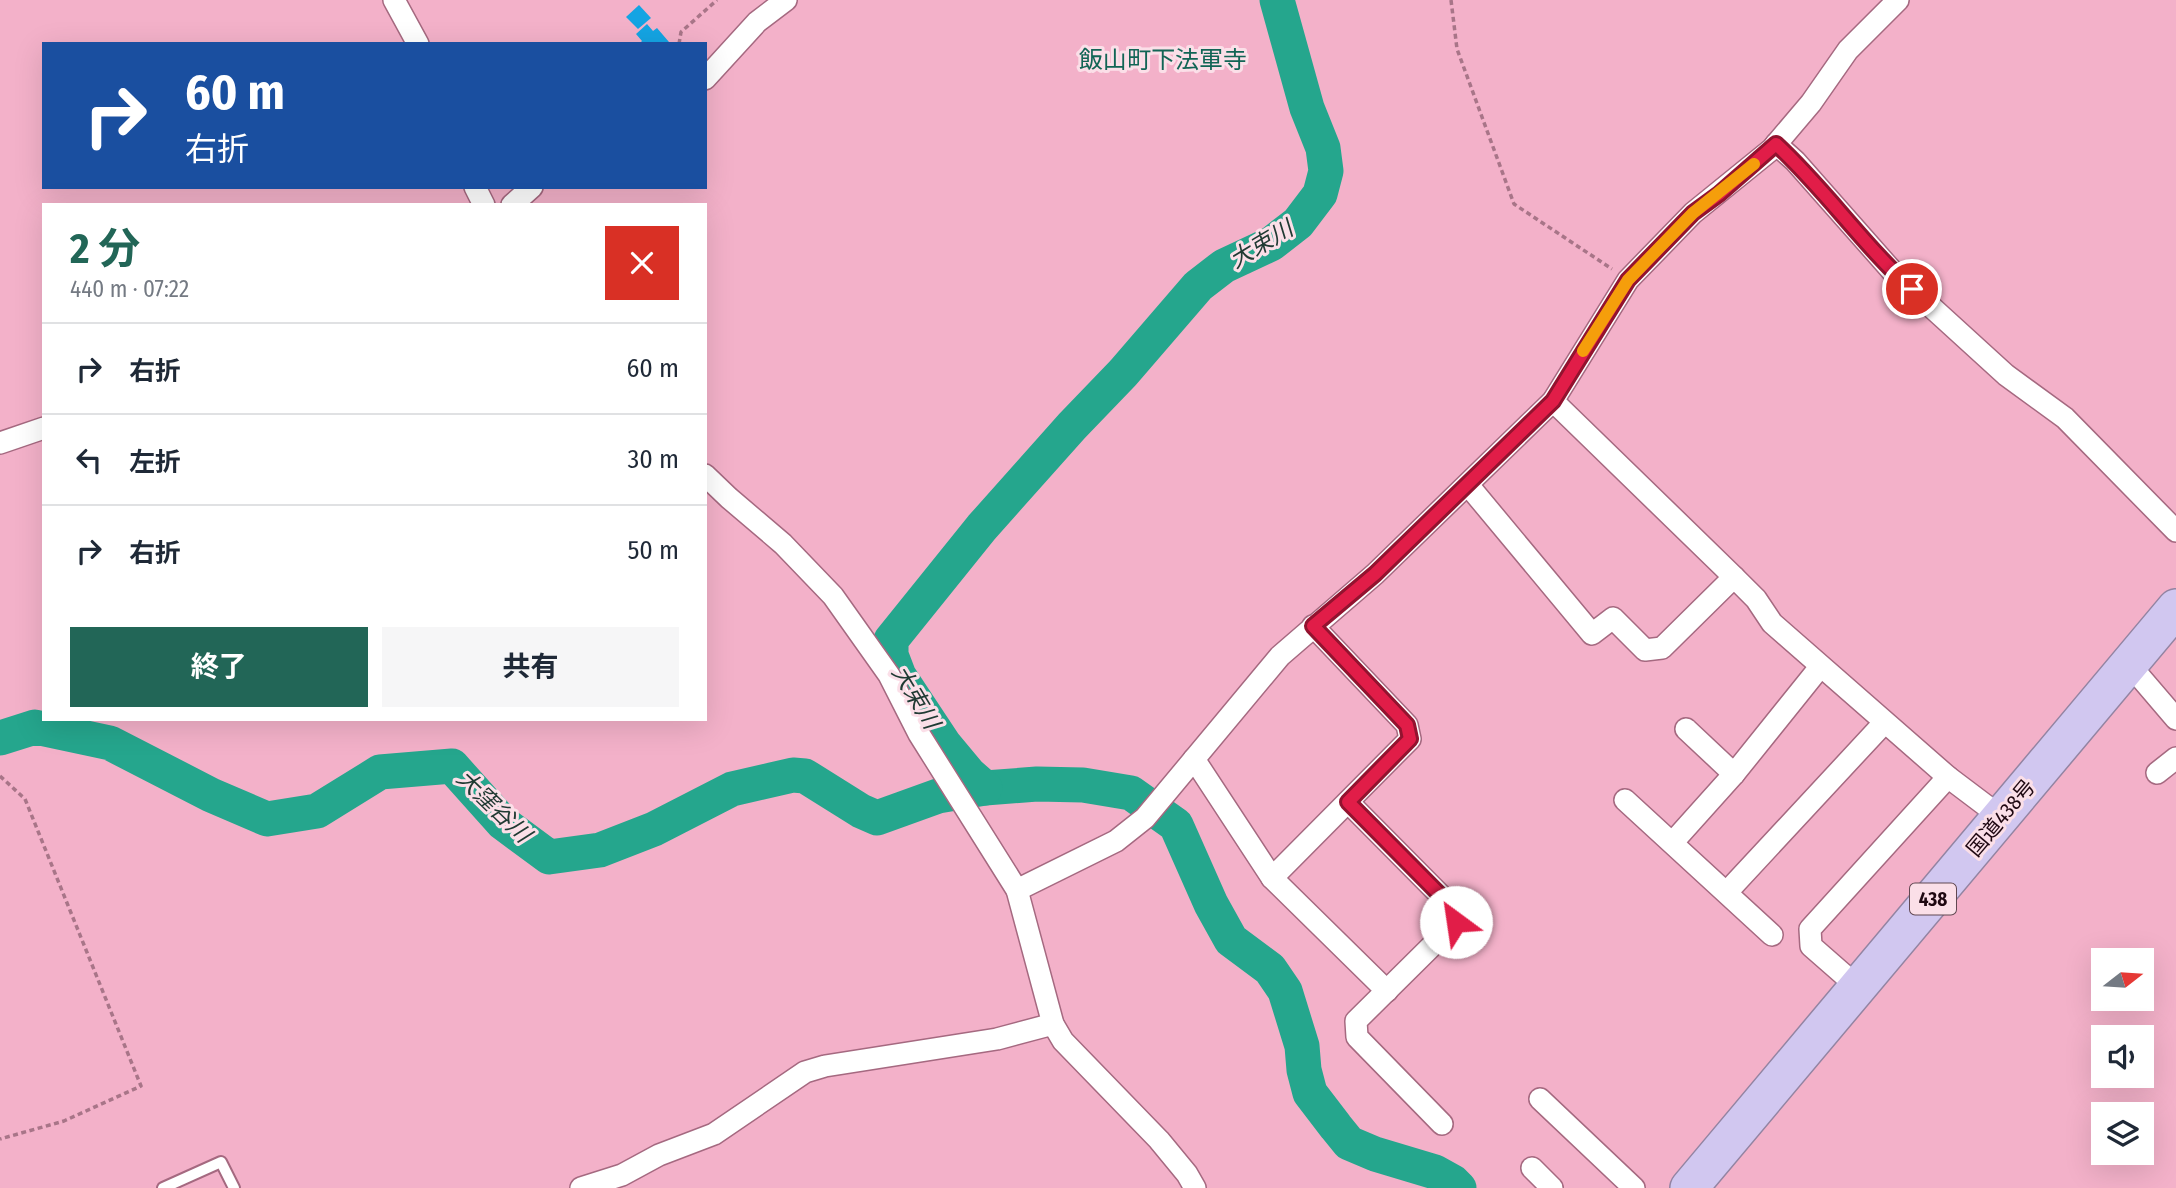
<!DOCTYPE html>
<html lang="ja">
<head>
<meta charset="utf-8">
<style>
	:root { --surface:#fff; --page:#f6f6f7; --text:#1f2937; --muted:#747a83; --line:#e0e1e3; --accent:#226657 }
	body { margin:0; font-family:"Fira Sans Condensed","Noto Sans JP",sans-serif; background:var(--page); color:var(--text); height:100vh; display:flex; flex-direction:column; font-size:26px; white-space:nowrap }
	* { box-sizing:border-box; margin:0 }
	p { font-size:23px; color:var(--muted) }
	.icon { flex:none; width:38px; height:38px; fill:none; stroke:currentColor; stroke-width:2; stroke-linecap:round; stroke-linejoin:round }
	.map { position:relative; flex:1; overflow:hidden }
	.panel { position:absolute; left:42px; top:203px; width:665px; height:518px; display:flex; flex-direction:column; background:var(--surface); border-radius:0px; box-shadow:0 7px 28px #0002 }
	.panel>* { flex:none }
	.banner { position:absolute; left:42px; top:42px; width:665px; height:147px; border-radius:0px; box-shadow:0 7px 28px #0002; background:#1a4fa0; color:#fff; overflow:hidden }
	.needle { width:46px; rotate:73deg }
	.controls { position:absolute; left:2091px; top:948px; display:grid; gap:14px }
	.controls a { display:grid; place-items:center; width:63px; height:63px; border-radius:0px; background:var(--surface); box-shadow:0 7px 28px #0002; font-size:35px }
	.pin { position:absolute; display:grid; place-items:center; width:60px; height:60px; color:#fff; margin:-30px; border:4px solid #fff; border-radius:50%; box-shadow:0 2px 7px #0007 }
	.me { position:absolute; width:77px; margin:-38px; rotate:329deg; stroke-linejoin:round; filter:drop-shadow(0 0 5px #0008) }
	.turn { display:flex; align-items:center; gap:24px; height:147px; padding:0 28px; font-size:32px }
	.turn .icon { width:91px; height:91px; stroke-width:2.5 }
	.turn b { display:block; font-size:49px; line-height:60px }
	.round { display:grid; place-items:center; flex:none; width:74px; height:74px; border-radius:0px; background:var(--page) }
	.overview { display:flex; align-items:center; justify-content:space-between; height:119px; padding:0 28px }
	h1 { font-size:42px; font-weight:700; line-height:52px; color:var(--accent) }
	.action { display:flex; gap:14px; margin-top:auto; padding:14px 28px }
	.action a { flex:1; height:80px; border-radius:0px; background:var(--accent); color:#fff; font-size:28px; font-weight:700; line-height:80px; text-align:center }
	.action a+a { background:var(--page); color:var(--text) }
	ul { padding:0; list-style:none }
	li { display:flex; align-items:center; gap:21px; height:91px; padding:0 28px; border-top:2px solid var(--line) }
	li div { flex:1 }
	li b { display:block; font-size:26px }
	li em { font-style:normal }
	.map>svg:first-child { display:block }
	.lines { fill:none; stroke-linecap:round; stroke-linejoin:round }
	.river { stroke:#25a68d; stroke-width:35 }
	.building { fill:#14a4e3 }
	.lane-casing { stroke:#a56980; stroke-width:14 }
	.street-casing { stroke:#a56980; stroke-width:24 }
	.highway-casing { stroke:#9384a2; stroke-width:40 }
	.path { stroke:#a87588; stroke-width:3.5; stroke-dasharray:5 3.5; stroke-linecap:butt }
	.lane { stroke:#fff; stroke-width:10 }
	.street { stroke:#fff; stroke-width:21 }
	.highway { stroke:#d1c7f0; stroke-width:37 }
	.route-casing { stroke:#92132f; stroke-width:18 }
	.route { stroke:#e11d48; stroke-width:12 }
	.slow { stroke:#f59e0b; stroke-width:12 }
	.labels { text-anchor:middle; stroke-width:6; stroke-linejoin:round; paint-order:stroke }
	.shield { fill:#fbdfe8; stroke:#614852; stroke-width:2 }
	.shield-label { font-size:19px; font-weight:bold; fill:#1f0812 }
	.street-label { font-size:21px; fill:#1f0812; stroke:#fbdfe8 }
	.water-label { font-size:23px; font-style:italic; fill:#203a33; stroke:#fbdfe8 }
	.quarter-label { font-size:24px; fill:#126555; stroke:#fbdfe8 }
</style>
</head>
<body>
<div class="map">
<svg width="2176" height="1188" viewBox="0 0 2176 1188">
	<rect width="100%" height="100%" fill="#f3b1c9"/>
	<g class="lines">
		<g class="river">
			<path d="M 0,738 L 35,727 L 110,743 L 211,795 L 267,819 L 317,811 L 380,772 L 452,766 L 503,823 L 549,857 L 600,850 L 654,829 L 732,789 L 793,775 L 805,776 L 861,811 L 877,818 L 938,796 L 985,788 L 1037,784 L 1083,785 L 1131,793 L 1176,825 L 1211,904 L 1231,940 L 1270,969 L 1285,991 L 1302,1046 L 1304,1070 L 1310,1093 L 1336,1127 L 1349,1143 L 1375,1154 L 1435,1172 L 1453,1182 L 1459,1188"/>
			<path d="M 985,788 L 969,774 L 944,744 L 899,676 L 891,655 L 891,640 L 982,527 L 1072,426 L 1123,373 L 1198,286 L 1224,266 L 1271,244 L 1298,223 L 1320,194 L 1326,171 L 1323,148 L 1307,108 L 1277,0"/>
		</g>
	</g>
	<g class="building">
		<path d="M 639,5 L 651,18 L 638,29 L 626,17 Z"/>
		<path d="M 647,24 L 653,31 L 657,28 L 669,42 L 667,44 L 639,44 L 642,41 L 636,34 Z"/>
	</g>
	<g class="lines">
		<g class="lane-casing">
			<path id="lane" d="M 163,1188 L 221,1162 L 234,1188"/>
		</g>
		<g class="street-casing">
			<g id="street">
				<path d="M 394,0 L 418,44"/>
				<path d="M 705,79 L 757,22 L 786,0"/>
				<path d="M 1776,144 L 1795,161 L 1893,272 L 2006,375 L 2065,418 L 2176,531"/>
				<path d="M 475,187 L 484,205"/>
				<path d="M 512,205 L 532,187"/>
				<path d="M 1553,401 L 1734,577 L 1756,599 L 1772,623 L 1948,777 L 2001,817"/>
				<path d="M 0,443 L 44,428"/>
				<path d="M 705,475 L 729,498 L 783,544 L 833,596 L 889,675 L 919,734 L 1017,890 L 1053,1024 L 1063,1041 L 1159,1140 L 1187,1174 L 1195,1188"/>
				<path d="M 1468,485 L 1592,634 L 1613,618 L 1645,650 L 1662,648 L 1734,577"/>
				<path d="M 2129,664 L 2176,719"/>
				<path d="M 1686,729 L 1734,774"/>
				<path d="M 1194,759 L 1272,878 L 1387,991"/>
				<path d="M 2157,773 L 2176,758"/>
				<path d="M 1625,800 L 1772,935"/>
				<path d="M 1348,802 L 1455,910 L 1456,922 L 1356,1021 L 1357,1037 L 1442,1124"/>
				<path d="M 1673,842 L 1734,774 L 1820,667"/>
				<path d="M 1272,878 L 1410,739 L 1407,725 L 1313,626"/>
				<path d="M 1017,890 L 1116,841 L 1145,818 L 1280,656 L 1375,574 L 1553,401 L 1628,280 L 1693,213 L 1772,149 L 1811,103 L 1848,50 L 1898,0"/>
				<path d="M 1727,892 L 1884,723"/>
				<path d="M 1859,988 L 1811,946 L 1810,929 L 1948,777"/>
				<path d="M 1540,1099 L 1634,1188"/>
				<path d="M 1532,1168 L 1552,1188"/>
				<path d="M 581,1188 L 622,1175 L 659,1155 L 714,1134 L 805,1072 L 825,1066 L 997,1039 L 1053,1024"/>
			</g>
		</g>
		<g class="highway-casing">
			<path id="highway" d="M 1689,1188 L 2176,608"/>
		</g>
		<g class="path">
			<path d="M 1451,0 L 1457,49 L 1514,204 L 1612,269"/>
			<path d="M 679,44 L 681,32 L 717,0"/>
			<path d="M 0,776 L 25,799 L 141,1086 L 64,1121 L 0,1139"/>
		</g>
		<use href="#lane" class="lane"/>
		<use href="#street" class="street"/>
		<use href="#highway" class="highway"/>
	</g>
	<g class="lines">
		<g class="route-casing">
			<path id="route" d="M 1456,922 L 1455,910 L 1348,802 L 1410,739 L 1407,725 L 1313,626 L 1375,574 L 1553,401 L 1628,280 L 1693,213 L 1719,194 L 1776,144 C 1825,189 1863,245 1912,289"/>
		</g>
		<use href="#route" class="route"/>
		<path class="slow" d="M 1583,351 L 1628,280 L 1693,213 L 1754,164"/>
	</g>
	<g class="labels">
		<rect class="shield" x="1910" y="883.5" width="46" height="31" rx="5"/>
		<g class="shield-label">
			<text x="1933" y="906">438</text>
		</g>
		<g class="street-label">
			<text transform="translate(2001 818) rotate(-50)" y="7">国道438号</text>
		</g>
		<g class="water-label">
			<text transform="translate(1261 244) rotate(-31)" y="8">大束川</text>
			<text transform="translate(916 697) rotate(59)" y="8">大束川</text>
			<text transform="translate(494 806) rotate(44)" y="8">大窪谷川</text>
		</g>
		<g class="quarter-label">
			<text x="1163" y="68">飯山町下法軍寺</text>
		</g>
	</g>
</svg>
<div class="controls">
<a><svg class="needle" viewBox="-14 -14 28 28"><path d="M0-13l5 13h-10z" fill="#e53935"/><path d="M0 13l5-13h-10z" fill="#747a83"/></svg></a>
<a><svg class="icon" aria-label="sound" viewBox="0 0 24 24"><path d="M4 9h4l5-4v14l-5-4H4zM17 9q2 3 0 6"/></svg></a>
<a><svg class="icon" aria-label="layers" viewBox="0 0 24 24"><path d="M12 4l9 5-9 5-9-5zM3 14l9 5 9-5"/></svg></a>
</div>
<div class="pin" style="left:1912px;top:289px;background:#d93025"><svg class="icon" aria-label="arrive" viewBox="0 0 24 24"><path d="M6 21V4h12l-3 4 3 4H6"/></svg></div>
<svg class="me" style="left:1456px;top:922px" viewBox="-20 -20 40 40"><circle r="19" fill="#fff"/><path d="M0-13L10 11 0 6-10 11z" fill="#e11d48"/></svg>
<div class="banner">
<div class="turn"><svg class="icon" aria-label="right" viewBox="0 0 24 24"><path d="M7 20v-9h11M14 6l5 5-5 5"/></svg><div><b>60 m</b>右折</div></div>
</div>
<section class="panel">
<div class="overview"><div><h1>2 分</h1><p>440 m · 07:22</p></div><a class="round" style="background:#d93025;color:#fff"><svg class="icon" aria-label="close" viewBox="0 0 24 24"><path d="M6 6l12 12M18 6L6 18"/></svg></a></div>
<ul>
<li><svg class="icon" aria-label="right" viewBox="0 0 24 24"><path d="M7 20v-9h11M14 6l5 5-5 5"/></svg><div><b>右折</b></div><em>60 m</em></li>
<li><svg class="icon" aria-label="left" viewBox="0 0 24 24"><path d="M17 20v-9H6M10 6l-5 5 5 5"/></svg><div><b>左折</b></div><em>30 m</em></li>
<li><svg class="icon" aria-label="right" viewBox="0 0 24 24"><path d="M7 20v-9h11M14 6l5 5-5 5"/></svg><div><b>右折</b></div><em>50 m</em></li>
</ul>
<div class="action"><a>終了</a><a>共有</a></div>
</section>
</div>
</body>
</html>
